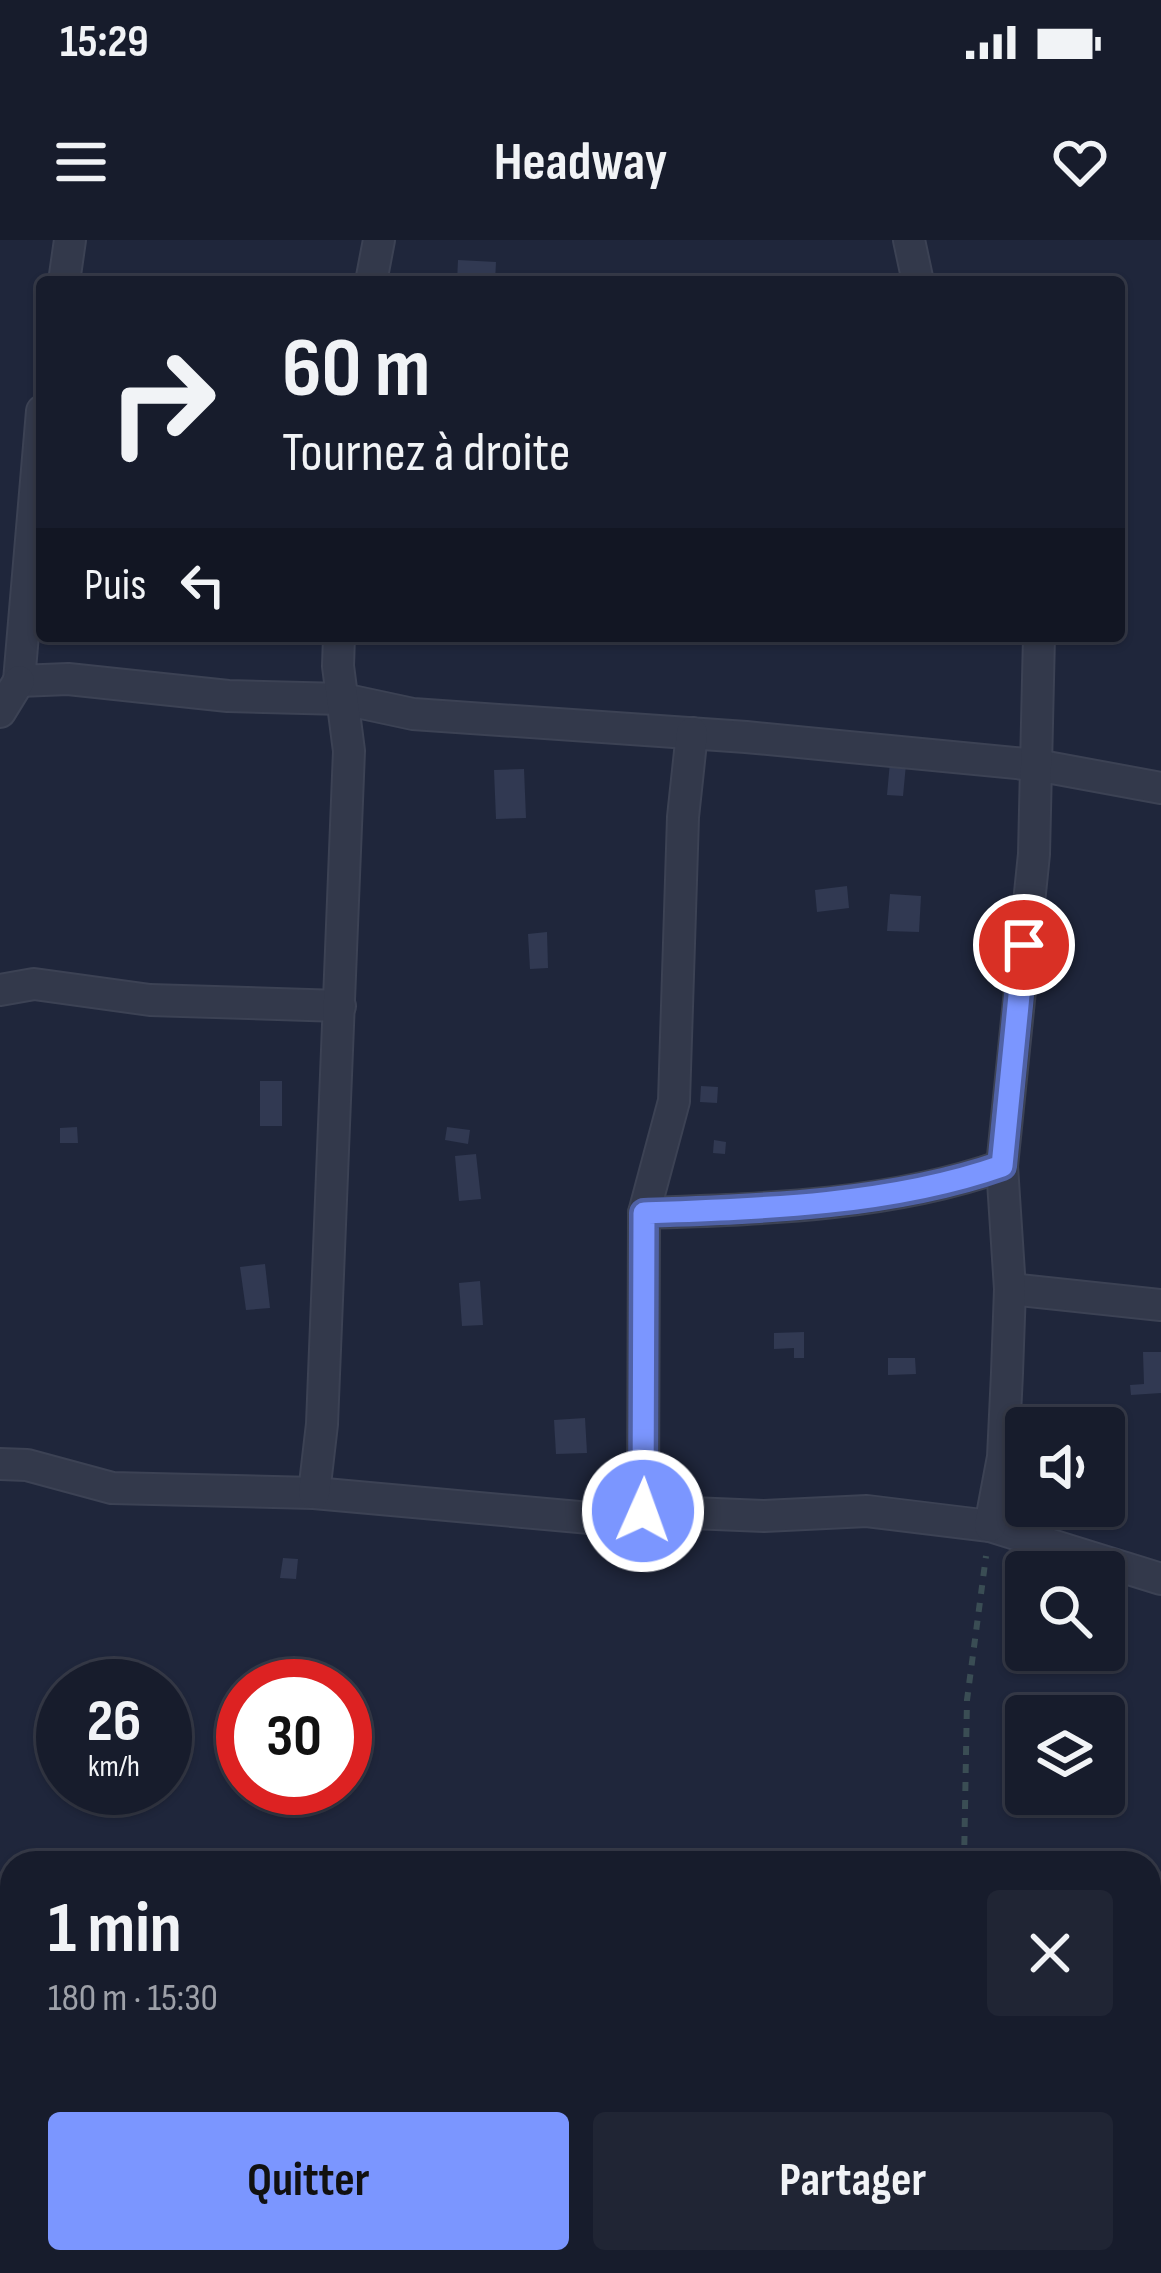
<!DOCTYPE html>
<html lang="fr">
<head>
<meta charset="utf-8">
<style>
	:root { --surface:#171c2c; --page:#202534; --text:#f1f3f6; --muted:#9ea1a9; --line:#363a48; --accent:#7b96ff }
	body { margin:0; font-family:"Sofia Sans Condensed",sans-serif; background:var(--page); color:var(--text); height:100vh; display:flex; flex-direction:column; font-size:45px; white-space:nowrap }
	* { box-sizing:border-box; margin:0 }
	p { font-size:39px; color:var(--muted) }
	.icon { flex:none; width:66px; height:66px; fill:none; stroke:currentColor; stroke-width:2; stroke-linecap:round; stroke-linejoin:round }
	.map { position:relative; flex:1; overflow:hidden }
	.panel { position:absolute; left:0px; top:1611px; width:1161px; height:423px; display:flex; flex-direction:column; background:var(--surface); border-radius:36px 36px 0 0; box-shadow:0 3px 9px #0004,0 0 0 3px var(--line) }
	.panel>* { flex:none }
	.banner { position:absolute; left:36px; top:36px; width:1089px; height:366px; border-radius:12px; box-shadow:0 3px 9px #0004,0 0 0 3px var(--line); background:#171c2c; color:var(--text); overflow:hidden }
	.fabs { position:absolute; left:1005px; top:1167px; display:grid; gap:24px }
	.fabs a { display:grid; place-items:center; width:120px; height:120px; border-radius:12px; background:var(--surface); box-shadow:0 3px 9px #0004,0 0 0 3px var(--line); font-size:60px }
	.speed { position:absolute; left:36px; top:1419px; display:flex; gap:24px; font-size:60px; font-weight:700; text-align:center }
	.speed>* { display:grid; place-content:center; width:156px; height:156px; border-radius:50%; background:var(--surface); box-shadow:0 3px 9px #0004,0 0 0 3px var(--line); line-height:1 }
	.speed small { font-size:30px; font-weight:400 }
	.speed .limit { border:18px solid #d22; background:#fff; color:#111 }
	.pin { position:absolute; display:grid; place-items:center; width:102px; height:102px; color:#fff; margin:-51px; border:6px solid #fff; border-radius:50%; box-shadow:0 3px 12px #0007 }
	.me { position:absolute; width:132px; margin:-66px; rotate:2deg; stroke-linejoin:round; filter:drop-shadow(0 0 9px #0008) }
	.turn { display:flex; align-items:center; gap:42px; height:252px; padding:0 48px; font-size:54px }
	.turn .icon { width:156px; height:156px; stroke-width:2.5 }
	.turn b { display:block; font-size:84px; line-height:102px }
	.then { display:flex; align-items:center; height:114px; padding:0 48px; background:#0003; gap:24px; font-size:45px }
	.round { display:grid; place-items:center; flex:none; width:126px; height:126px; border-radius:12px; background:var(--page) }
	.overview { display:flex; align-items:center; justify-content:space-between; height:204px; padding:0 48px }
	h1 { font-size:72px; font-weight:700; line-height:90px }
	.cta { display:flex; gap:24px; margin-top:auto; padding:24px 48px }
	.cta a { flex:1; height:138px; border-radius:12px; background:var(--accent); color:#111; font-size:48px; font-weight:700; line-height:138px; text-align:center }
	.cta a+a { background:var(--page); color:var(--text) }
	.status { display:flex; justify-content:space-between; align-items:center; height:84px; padding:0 60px; background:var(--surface); direction:ltr }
	.status svg { height:33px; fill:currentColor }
	header { display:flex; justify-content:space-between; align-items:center; height:156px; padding:0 48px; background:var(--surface); font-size:54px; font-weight:700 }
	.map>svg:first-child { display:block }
	.building { fill:#313952 }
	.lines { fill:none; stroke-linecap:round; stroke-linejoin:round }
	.minor-casing { stroke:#3c4254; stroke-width:34 }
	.path { stroke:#3a4d54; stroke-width:6; stroke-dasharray:9 9; stroke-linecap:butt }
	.minor { stroke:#33394b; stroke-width:30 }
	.route-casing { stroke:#5062a6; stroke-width:30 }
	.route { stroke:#7b96ff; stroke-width:21 }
</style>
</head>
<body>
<div class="status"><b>15:29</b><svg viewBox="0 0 49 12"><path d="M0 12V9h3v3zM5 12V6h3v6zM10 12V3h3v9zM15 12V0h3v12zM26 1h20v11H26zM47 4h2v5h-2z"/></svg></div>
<header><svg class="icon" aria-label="menu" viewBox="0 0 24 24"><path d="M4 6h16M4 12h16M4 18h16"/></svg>Headway<svg class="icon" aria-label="heart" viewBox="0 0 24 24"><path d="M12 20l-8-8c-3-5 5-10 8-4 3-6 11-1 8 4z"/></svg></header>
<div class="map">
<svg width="1161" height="2033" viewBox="0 0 1161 2033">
	<rect width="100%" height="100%" fill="#1f263b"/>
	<g class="building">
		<path d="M 458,20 L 496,22 L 495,42 L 457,42 Z"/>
		<path d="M 890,522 L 906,524 L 903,556 L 887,555 Z"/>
		<path d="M 524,529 L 526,578 L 496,579 L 494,530 Z"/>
		<path d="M 847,646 L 849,668 L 817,672 L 815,650 Z"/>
		<path d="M 890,654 L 921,656 L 919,692 L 887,691 Z"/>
		<path d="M 547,692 L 548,728 L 530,729 L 528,694 Z"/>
		<rect x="260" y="841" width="22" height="45"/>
		<path d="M 701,846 L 718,847 L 717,863 L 700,862 Z"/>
		<path d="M 77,887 L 78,903 L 60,903 L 60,888 Z"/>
		<path d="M 447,887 L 470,890 L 468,904 L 445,900 Z"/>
		<path d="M 714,900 L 726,902 L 725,914 L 713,913 Z"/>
		<path d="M 476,914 L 481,959 L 459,961 L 455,916 Z"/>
		<path d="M 265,1024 L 270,1068 L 246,1070 L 240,1027 Z"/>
		<path d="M 480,1041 L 483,1085 L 462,1086 L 459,1043 Z"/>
		<path d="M 804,1092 L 804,1118 L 794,1118 L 794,1108 L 774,1109 L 774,1093 Z"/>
		<path d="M 1143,1112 L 1161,1112 L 1161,1153 L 1131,1155 L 1130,1145 L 1144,1144 Z"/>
		<path d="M 888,1118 L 915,1118 L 916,1134 L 888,1135 Z"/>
		<path d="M 585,1178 L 587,1213 L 556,1214 L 554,1180 Z"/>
		<path d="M 283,1318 L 298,1319 L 296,1339 L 280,1338 Z"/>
		<path d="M 43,1471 L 63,1474 L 63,1496 L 39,1492 Z"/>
	</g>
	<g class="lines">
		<g class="minor-casing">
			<g id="minor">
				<path d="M 909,0 L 918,42"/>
				<path d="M 64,42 L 70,0"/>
				<path d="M 371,42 L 379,0"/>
				<path d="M 42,171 L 19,441 L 68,439 L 228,456 L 343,459 L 413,474 L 746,497 L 1036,525 L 1161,548"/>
				<path d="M 0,472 L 19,441"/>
				<path d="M 0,750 L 34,744 L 150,760 L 340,766"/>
				<path d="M 644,973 C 763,969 889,966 1002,926"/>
				<path d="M 1010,1049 L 1161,1065"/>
				<path d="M 0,1224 L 27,1225 L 112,1248 L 314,1253 L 601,1279 L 643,1271 L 764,1276 L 867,1271 L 990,1286 L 1161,1339"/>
				<path d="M 314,1253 L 322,1184 L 349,511 L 338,426 L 339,396"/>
				<path d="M 643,1271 L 644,973 L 674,861 L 683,577 L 692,493"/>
				<path d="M 990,1286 L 1003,1217 L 1007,1133 L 1010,1049 L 1002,926 L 1034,614 L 1039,396"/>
				<path d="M 0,1669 L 12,1670"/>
				<path d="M 1149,1869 L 1161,1871"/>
				<path d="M 417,2033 L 418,2022"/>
			</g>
		</g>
		<g class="path">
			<path d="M 964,1623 L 967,1460 L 986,1316"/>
			<path d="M 882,2033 L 886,2022"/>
		</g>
		<use href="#minor" class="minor"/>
	</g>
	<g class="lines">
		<g class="route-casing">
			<path id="route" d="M 643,1271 L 644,973 C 761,969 891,965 1002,926 L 1024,705"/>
		</g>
		<use href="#route" class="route"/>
	</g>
</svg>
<div class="fabs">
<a><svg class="icon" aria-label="sound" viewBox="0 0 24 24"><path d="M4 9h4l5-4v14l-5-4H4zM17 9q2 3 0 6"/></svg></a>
<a><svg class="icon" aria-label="search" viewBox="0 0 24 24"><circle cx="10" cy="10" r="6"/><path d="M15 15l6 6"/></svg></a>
<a><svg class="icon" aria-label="layers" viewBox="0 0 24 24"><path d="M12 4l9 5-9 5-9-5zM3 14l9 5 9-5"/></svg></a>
</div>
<div class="speed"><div>26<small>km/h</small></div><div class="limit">30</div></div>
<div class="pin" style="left:1024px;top:705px;background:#d93025"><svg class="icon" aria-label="arrive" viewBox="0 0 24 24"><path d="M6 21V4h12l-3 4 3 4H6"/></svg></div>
<svg class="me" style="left:643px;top:1271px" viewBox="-20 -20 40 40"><circle r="17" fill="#7b96ff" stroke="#fff" stroke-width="3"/><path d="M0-11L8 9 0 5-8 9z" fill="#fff"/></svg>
<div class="banner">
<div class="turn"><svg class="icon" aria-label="right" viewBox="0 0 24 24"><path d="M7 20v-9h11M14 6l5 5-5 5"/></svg><div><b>60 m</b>Tournez à droite</div></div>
<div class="then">Puis<svg class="icon" aria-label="left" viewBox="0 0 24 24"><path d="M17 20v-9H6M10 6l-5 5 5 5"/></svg></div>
</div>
<section class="panel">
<div class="overview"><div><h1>1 min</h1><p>180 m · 15:30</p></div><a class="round"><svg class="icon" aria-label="close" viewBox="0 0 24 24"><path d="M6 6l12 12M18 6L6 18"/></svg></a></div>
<div class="cta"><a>Quitter</a><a>Partager</a></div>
</section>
</div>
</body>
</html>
